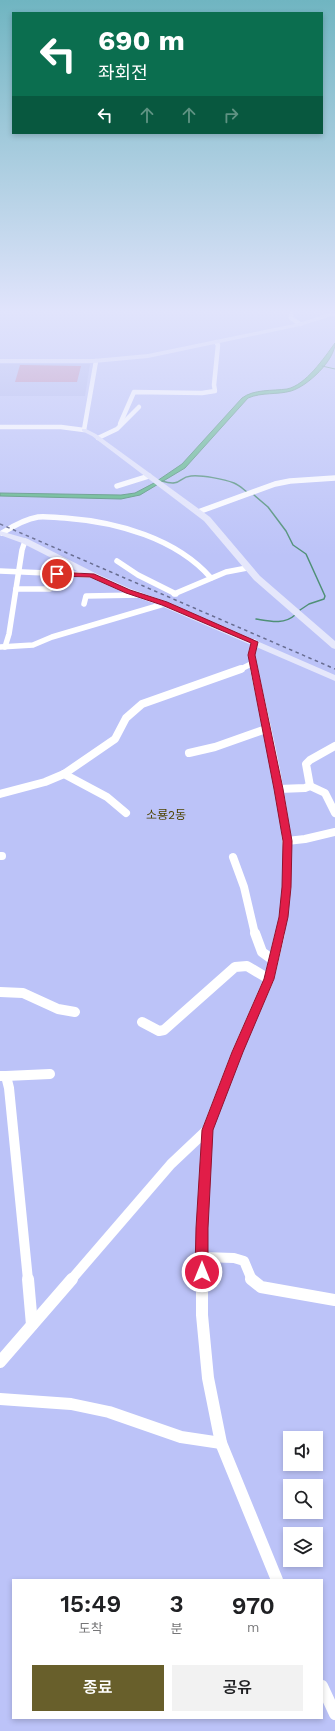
<!DOCTYPE html>
<html lang="ko">
<head>
<meta charset="utf-8">
<style>
	:root { --surface:#fff; --page:#f2f2f2; --text:#202124; --muted:#757577; --accent:#685f2b }
	body { margin:0; font-family:"Work Sans","Noto Sans KR",sans-serif; background:var(--page); color:var(--text); height:100vh; display:flex; flex-direction:column; font-size:15px; white-space:nowrap }
	* { box-sizing:border-box; margin:0 }
	p { font-size:13px; color:var(--muted) }
	.icon { flex:none; width:22px; height:22px; fill:none; stroke:currentColor; stroke-width:2; stroke-linecap:round; stroke-linejoin:round }
	.map { position:relative; flex:1; overflow:hidden }
	.details { position:absolute; left:12px; top:1579px; width:311px; height:140px; display:flex; flex-direction:column; background:var(--surface); border-radius:0px; box-shadow:0 2px 6px #0003 }
	.details>* { flex:none }
	.top-card { position:absolute; left:12px; top:12px; width:311px; height:122px; border-radius:0px; box-shadow:0 2px 6px #0003; background:#0b6e4f; color:#fff; overflow:hidden }
	.fabs { position:absolute; left:283px; top:1431px; display:grid; gap:8px }
	.fabs a { display:grid; place-items:center; width:40px; height:40px; border-radius:0px; background:var(--surface); box-shadow:0 2px 6px #0003; font-size:20px }
	.pin { position:absolute; display:grid; place-items:center; width:34px; height:34px; color:#fff; margin:-17px; border:2px solid #fff; border-radius:50%; box-shadow:0 1px 4px #0007 }
	.me { position:absolute; width:44px; margin:-22px; rotate:0deg; stroke-linejoin:round; filter:drop-shadow(0 0 3px #0008) }
	.turn { display:flex; align-items:center; gap:14px; height:84px; padding:0 20px; font-size:18px }
	.turn .icon { width:52px; height:52px; stroke-width:2.5 }
	.turn b { display:block; font-size:28px; line-height:34px }
	.lanes { display:flex; align-items:center; height:38px; padding:0 20px; background:#0003; justify-content:center; gap:20px; direction:ltr }
	.lanes .off { opacity:.35 }
	.eta { display:flex; justify-content:space-evenly; align-items:center; height:68px; text-align:center }
	.eta b { font-size:24px; font-weight:600; line-height:28px }
	.action { display:flex; gap:8px; margin-top:auto; padding:8px 20px }
	.action a { flex:1; height:46px; border-radius:0px; background:var(--accent); color:#fff; font-size:16px; font-weight:600; line-height:46px; text-align:center }
	.action a+a { background:var(--page); color:var(--text) }
	.map>svg:first-child { display:block }
	.built { fill:#aeb6ee }
	.green { fill:#bb7fa9 }
	.water { fill:#5cb787; stroke:#4f9076 }
	.lines { fill:none; stroke-linecap:round; stroke-linejoin:round }
	.stream-far1 { stroke:#4f9076; stroke-width:1 }
	.stream { stroke:#4f9076; stroke-width:1.5 }
	.street-far4 { stroke:#fff; stroke-width:4.5 }
	.street-far3 { stroke:#fff; stroke-width:5.5 }
	.street-far2 { stroke:#fff; stroke-width:8 }
	.street-far1 { stroke:#fff; stroke-width:10 }
	.street { stroke:#fff; stroke-width:12 }
	.secondary { fill:#e5e7fb; fill-rule:evenodd }
	.rail { stroke:#676c90; stroke-width:1.5; stroke-dasharray:3.5 3.5; stroke-linecap:butt }
	.route { fill:#e11d48; stroke:#92132f }
	.labels { text-anchor:middle; stroke-width:4; stroke-linejoin:round; paint-order:stroke }
	.quarter-label { font-size:12px; fill:#4e4300; stroke:#bcc3f8 }
</style>
</head>
<body>
<div class="map">
<svg width="335" height="1731" viewBox="0 0 335 1731">
	<rect width="100%" height="100%" fill="#bcc3f8"/>
	<path class="built" d="M 0,364 L 90,364 L 85,396 L 0,396 Z"/>
	<path class="green" d="M 20,365 L 81,366 L 77,382 L 15,382 Z"/>
	<path class="water" d="M 335,343 C 335,360 308,386 291,391 C 277,395 262,392 248,398 L 185,468 L 140,495 L 121,499 L 0,496 L 0,493 L 121,495 L 135,493 L 154,483 L 182,464 L 242,398 C 254,389 272,391 287,389 C 306,385 324,358 335,343 Z"/>
	<g class="lines">
		<path class="stream-far1" d="M 322,366 L 335,369"/>
		<g class="stream">
			<path d="M 162,481 C 182,487 178,477 191,476 C 202,475 224,479 234,483 C 239,485 243,489 247,492"/>
			<path d="M 254,495 L 268,507 L 286,531 L 293,545 L 306,554 L 325,596 L 324,599 L 309,604 L 300,610"/>
			<path d="M 256,619 C 269,621 284,625 295,615"/>
		</g>
		<g class="street-far4">
			<path d="M 291,313 L 291,318 L 300,324"/>
			<path d="M 120,424 L 134,392 L 202,393 L 215,391 L 214,385 L 218,345 L 216,342"/>
			<path d="M 0,427 L 61,427 L 84,430 L 96,361"/>
			<path d="M 98,438 L 117,429 L 139,407"/>
		</g>
		<g class="street-far3">
			<path d="M 117,486 L 149,476"/>
			<path d="M 198,512 L 275,484 L 290,481 L 335,478"/>
			<path d="M 2,533 C 13,526 25,519 38,517 C 47,516 56,518 65,518 C 117,522 176,538 211,578"/>
			<path d="M 117,561 L 138,575 L 176,594"/>
			<path d="M 0,571 L 92,575"/>
			<path d="M 16,589 L 50,589 L 54,585 L 57,574"/>
			<path d="M 174,594 L 226,572 L 247,568"/>
			<path d="M 84,604 L 86,596 L 140,595"/>
			<path d="M 254,642 L 251,655 L 254,670"/>
			<path d="M 0,647 L 33,645 L 52,637 L 164,604"/>
			<path d="M 5,647 L 9,634 L 22,550 L 25,541"/>
			<path d="M 239,670 L 253,663"/>
		</g>
		<g class="street-far2">
			<path d="M 254,669 C 272,755 301,847 280,934"/>
			<path d="M 189,753 L 215,747 L 266,729"/>
			<path d="M 64,774 L 107,797 L 126,813"/>
			<path d="M 310,786 L 325,793 L 335,813"/>
			<path d="M 279,789 L 305,788 L 310,786 L 306,764 L 310,760 L 335,746"/>
			<path d="M 0,794 L 45,782 L 64,774 L 115,739 L 126,718 L 142,704 L 241,669"/>
			<path d="M 287,841 L 305,839 L 335,832"/>
			<path d="M 0,856 L 2,856"/>
			<path d="M 233,857 L 244,887 L 255,934"/>
		</g>
		<g class="street-far1">
			<path d="M 255,933 L 262,952 L 273,960"/>
			<path d="M 0,992 L 23,993 L 58,1009 L 75,1012"/>
			<path d="M 142,1022 L 159,1031 L 164,1030 L 235,967 L 247,966 L 269,979"/>
			<path d="M 0,1076 L 6,1076 L 9,1088 L 28,1280"/>
			<path d="M 6,1076 L 50,1074"/>
			<path d="M 202,1257 L 234,1258 L 244,1261 L 252,1280"/>
			<path d="M 71,1280 L 171,1164 L 207,1130"/>
			<path d="M 202,1280 L 202,1228 L 207,1130 L 237,1052 L 269,979 L 280,933"/>
		</g>
		<g class="street">
			<path d="M 28,1279 L 32,1325"/>
			<path d="M 202,1279 L 202,1315 L 208,1378 L 221,1443 L 277,1580"/>
			<path d="M 251,1279 L 261,1287 L 335,1300"/>
			<path d="M 0,1362 L 72,1279"/>
			<path d="M 0,1399 L 71,1404 L 109,1412 L 181,1437 L 221,1443"/>
			<path d="M 322,1686 L 335,1714"/>
		</g>
		<g class="secondary">
			<path d="M 329,313 L 335,313 L 335,315 L 300,326 L 148,358 L 94,363 L 0,363 L 0,359 L 94,359 L 148,354 L 299,323 Z"/>
			<path d="M 82,429 L 86,429 L 96,434 L 210,517 L 260,576 L 335,641 L 335,649 L 332,648 L 254,580 L 204,521 L 92,436 L 82,431 Z"/>
			<path d="M 0,531 L 28,539 L 95,573 L 131,589 L 167,602 L 335,675 L 335,681 L 161,606 L 125,593 L 89,577 L 22,543 L 0,535 Z"/>
		</g>
		<path class="rail" d="M 0,524 L 335,669"/>
	</g>
	<linearGradient id="sky" x2="0" y2="1"><stop stop-color="#70b5c1"/><stop offset="0.56" stop-color="#e1e4fc"/><stop offset="1" stop-color="#e1e4fc" stop-opacity="0"/></linearGradient>
	<rect width="335" height="556" fill="url(#sky)"/>
	<path class="route" d="M 55,572 L 94,574 L 130,590 L 167,602 L 258,642 L 255,655 L 283,789 L 292,841 L 291,887 L 288,917 L 274,979 L 243,1052 L 213,1130 L 208,1228 L 208,1272 L 206,1276 L 202,1278 L 197,1276 L 195,1272 L 196,1228 L 202,1130 L 232,1052 L 264,979 L 279,917 L 282,887 L 283,841 L 274,789 L 248,655 L 251,643 L 162,605 L 126,593 L 90,577 L 57,576 L 55,575 Z"/>
	<g class="labels">
		<g class="quarter-label">
			<text x="166" y="819">소룡2동</text>
		</g>
	</g>
</svg>
<div class="fabs">
<a><svg class="icon" aria-label="sound" viewBox="0 0 24 24"><path d="M4 9h4l5-4v14l-5-4H4zM17 9q2 3 0 6"/></svg></a>
<a><svg class="icon" aria-label="search" viewBox="0 0 24 24"><circle cx="10" cy="10" r="6"/><path d="M15 15l6 6"/></svg></a>
<a><svg class="icon" aria-label="layers" viewBox="0 0 24 24"><path d="M12 4l9 5-9 5-9-5zM3 14l9 5 9-5"/></svg></a>
</div>
<div class="pin" style="left:57px;top:574px;background:#d93025"><svg class="icon" aria-label="arrive" viewBox="0 0 24 24"><path d="M6 21V4h12l-3 4 3 4H6"/></svg></div>
<svg class="me" style="left:202px;top:1272px" viewBox="-20 -20 40 40"><circle r="17" fill="#e11d48" stroke="#fff" stroke-width="3"/><path d="M0-11L8 9 0 5-8 9z" fill="#fff"/></svg>
<div class="top-card">
<div class="turn"><svg class="icon" aria-label="left" viewBox="0 0 24 24"><path d="M17 20v-9H6M10 6l-5 5 5 5"/></svg><div><b>690 m</b>좌회전</div></div>
<div class="lanes"><svg class="icon" aria-label="left" viewBox="0 0 24 24"><path d="M17 20v-9H6M10 6l-5 5 5 5"/></svg><svg class="icon off" aria-label="ahead" viewBox="0 0 24 24"><path d="M12 20V5M6 11l6-6 6 6"/></svg><svg class="icon off" aria-label="ahead" viewBox="0 0 24 24"><path d="M12 20V5M6 11l6-6 6 6"/></svg><svg class="icon off" aria-label="right" viewBox="0 0 24 24"><path d="M7 20v-9h11M14 6l5 5-5 5"/></svg></div>
</div>
<section class="details">
<div class="eta">
<div><b>15:49</b><p>도착</p></div>
<div><b>3</b><p>분</p></div>
<div><b>970</b><p>m</p></div>
</div>
<div class="action"><a>종료</a><a>공유</a></div>
</section>
</div>
</body>
</html>
